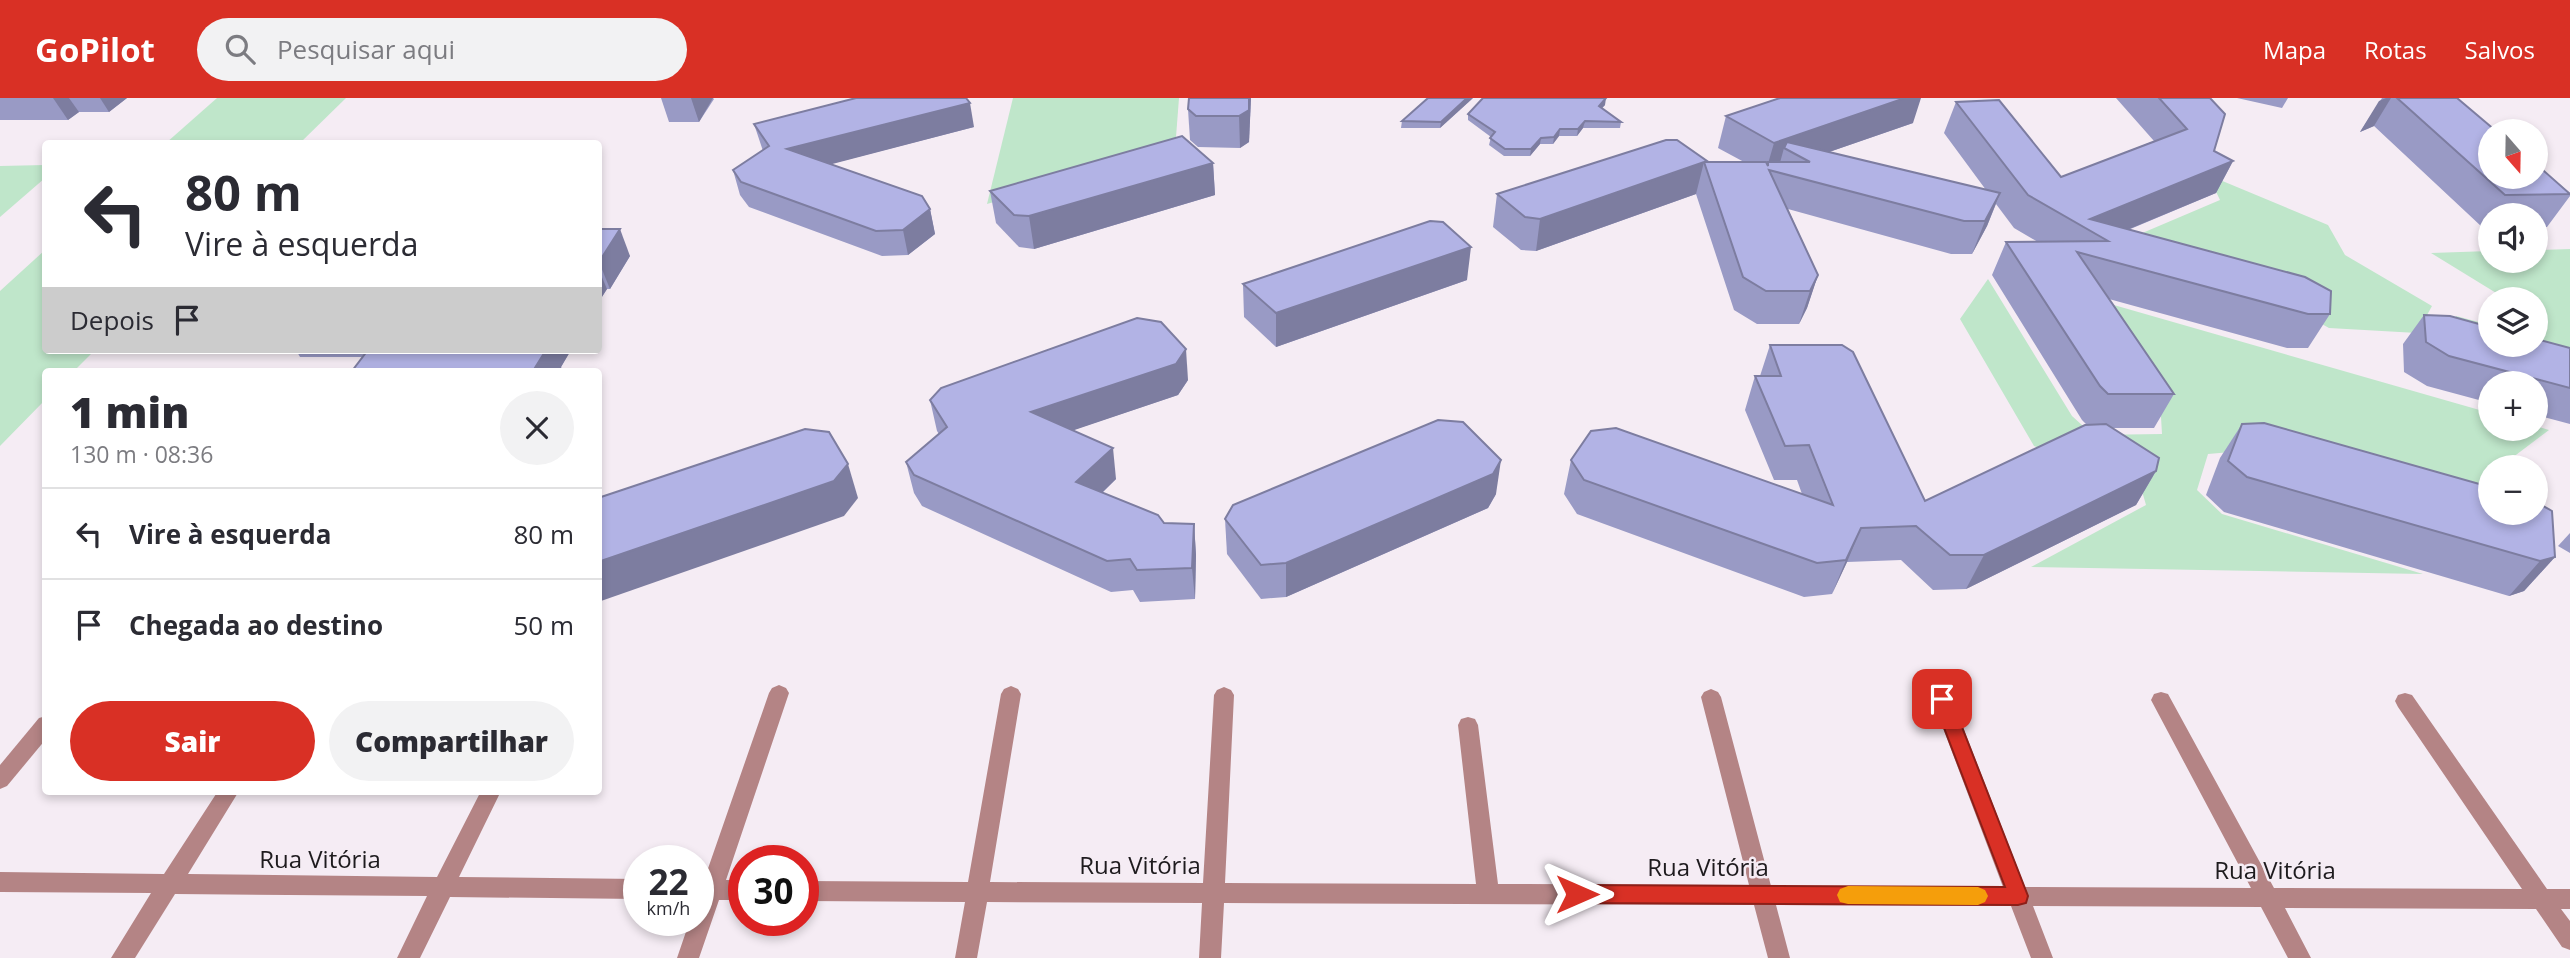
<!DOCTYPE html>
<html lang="pt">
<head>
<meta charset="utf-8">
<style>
	:root { --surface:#fff; --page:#f2f2f3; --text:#2b2b33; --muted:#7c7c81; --line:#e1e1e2; --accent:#d93025 }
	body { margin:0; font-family:"Open Sans",sans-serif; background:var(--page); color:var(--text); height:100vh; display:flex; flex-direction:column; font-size:26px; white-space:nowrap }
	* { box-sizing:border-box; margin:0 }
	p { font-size:23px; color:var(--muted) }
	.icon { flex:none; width:38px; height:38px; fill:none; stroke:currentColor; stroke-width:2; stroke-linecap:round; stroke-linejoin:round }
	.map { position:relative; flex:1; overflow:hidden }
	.details { position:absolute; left:42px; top:270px; width:560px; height:427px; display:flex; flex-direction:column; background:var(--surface); border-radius:7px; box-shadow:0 4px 10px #0003 }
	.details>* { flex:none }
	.top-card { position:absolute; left:42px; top:42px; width:560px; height:214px; border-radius:7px; box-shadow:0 4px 10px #0003; background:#fff; color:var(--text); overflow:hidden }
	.needle { width:46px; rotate:160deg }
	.controls { position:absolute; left:2478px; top:21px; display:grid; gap:14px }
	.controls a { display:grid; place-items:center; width:70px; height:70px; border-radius:50%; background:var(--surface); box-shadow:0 4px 10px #0003; font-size:35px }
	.speed { position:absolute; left:623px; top:747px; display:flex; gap:14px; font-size:35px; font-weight:700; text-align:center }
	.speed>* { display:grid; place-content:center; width:91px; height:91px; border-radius:50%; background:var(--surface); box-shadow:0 4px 10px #0003; line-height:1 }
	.speed small { font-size:18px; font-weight:400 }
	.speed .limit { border:10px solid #d22; background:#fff; color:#111 }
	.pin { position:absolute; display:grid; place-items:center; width:60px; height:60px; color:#fff; margin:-30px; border-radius:14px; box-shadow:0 4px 10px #0006 }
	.me { position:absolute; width:77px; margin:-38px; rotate:90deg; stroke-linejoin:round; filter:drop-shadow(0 0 5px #0008) }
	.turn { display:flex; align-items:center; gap:24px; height:147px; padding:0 28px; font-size:32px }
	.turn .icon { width:91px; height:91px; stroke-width:2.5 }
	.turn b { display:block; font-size:49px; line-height:60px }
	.then { display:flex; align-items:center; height:66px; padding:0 28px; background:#0003; gap:14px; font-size:26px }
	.round { display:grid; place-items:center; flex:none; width:74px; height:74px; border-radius:37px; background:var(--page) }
	.headline { display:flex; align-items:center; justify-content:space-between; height:119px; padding:0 28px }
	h1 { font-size:42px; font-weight:800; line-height:52px }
	.action { display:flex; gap:14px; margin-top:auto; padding:14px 28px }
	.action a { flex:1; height:80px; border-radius:42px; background:var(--accent); color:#fff; font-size:28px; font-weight:800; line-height:80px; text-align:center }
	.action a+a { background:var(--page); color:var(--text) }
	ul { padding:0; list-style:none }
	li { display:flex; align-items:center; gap:21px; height:91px; padding:0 28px; border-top:2px solid var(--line) }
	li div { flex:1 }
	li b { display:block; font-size:26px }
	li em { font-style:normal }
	header { display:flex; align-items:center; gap:42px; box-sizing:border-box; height:98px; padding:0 35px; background:var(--accent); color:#fff }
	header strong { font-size:33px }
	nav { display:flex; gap:38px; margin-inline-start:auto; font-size:24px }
	.search { width:490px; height:63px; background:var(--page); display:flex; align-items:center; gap:18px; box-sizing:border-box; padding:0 24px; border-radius:38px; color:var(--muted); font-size:26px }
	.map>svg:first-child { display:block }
	.green { fill:#bfe6ca }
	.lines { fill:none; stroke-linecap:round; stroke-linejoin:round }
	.minor { fill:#b48485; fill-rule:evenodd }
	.wall { fill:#999ac5 }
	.shaded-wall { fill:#7d7da0 }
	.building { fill:#b2b3e5; stroke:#7d7da0; stroke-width:2 }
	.route { fill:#d93025; stroke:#8d1f18; stroke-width:2 }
	.slow { fill:#f59e0b }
	.labels { text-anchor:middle; stroke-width:5; stroke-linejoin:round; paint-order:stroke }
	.near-street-label { font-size:24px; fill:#1e1b1e; stroke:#f5ecf4 }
</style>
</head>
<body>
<header>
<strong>GoPilot</strong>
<div class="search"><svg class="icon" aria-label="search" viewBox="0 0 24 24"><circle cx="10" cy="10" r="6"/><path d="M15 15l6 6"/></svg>Pesquisar aqui</div>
<nav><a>Mapa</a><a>Rotas</a><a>Salvos</a></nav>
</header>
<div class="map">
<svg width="2570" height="860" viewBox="0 0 2570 860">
	<rect width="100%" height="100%" fill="#f5ecf4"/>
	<g class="green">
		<path d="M 217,0 L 346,0 L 300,45 L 166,45 Z"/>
		<path d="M 1013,0 L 1179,0 L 1175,52 L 987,106 Z"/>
		<path d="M 45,67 L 45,80 L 0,119 L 0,68 Z"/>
		<path d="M 2208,77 L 2328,127 L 2345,157 L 2432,208 L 2417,235 L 2329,230 L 2284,205 L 2100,153 L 2220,102 Z"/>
		<path d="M 2570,151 L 2570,276 L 2443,242 L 2456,218 L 2490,227 L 2490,247 L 2536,247 L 2536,223 L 2539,221 L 2536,220 L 2536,201 L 2506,201 L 2431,155 L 2490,153 L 2490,163 L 2536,163 L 2536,152 Z"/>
		<path d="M 45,152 L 46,252 L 95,252 L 74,273 L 46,273 L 45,302 L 0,348 L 0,193 Z"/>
		<path d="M 1988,181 L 2072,318 L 2093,337 L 2162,336 L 2161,319 L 2079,197 L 2490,315 L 2490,331 L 2536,331 L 2536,328 L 2549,332 L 2500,369 L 2490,369 L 2490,377 L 2446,410 L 2243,353 L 2208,356 L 2197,392 L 2222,416 L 2423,476 L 2031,469 L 2146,407 L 2140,386 L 2034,348 L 1960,221 Z"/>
	</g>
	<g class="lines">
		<g class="minor">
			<path d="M 779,587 L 786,590 L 789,595 L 726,782 L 744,782 L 744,802 L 719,802 L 699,860 L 677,860 L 690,822 L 698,822 L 698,782 L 704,782 L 769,595 L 772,590 Z"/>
			<path d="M 1011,588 L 1018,591 L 1021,596 L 990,784 L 1203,785 L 1214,597 L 1217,592 L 1224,589 L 1231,592 L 1234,597 L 1225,785 L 1476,786 L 1458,627 L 1461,621 L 1468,619 L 1475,621 L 1478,627 L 1498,786 L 1749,787 L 1701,599 L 1704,594 L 1711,591 L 1718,594 L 1721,599 L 1771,788 L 2003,789 L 1932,601 L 1935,595 L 1942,593 L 1949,595 L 1952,601 L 2025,789 L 2251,790 L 2151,602 L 2154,596 L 2161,594 L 2168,596 L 2274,790 L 2522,791 L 2398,609 L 2395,603 L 2398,597 L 2405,595 L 2412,597 L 2547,791 L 2570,791 L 2570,811 L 2561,811 L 2570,823 L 2570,852 L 2562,849 L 2536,811 L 2285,810 L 2311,860 L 2288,860 L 2261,809 L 2033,808 L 2053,860 L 2031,860 L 2011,808 L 1776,807 L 1790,860 L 1768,860 L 1754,807 L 1224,805 L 1221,860 L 1199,860 L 1202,805 L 987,804 L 977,860 L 955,860 L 965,804 L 803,803 L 803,783 L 968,784 L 1001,596 L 1004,591 Z"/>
			<path d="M 46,618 L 46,641 L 7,688 L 0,691 L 0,667 L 39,620 Z"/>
			<path d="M 218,693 L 239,693 L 188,776 L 437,779 L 481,693 L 501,693 L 459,779 L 639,781 L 639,801 L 450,799 L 420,860 L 397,860 L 427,798 L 175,796 L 135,860 L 111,860 L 151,795 L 0,794 L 0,774 L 164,776 Z"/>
		</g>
	</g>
	<g class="wall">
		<path d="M 0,0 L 127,0 L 109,14 L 79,14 L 68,22 L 0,22 Z"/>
		<path d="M 661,0 L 713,0 L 714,1 L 699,24 L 669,24 Z"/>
		<path d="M 1251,0 L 1249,44 L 1240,50 L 1198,49 L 1190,42 L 1188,11 Z"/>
		<path d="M 1473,0 L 1440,30 L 1401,30 L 1402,23 Z"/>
		<path d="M 2116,0 L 2210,0 L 2214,53 L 2233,63 L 2216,95 L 2128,132 L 2330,216 L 2308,250 L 2287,250 L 2109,201 L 2174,296 L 2154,330 L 2113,330 L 2156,373 L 2136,407 L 1966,491 L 1933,492 L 1901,462 L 1847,464 L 1832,496 L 1804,499 L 1577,416 L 1564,396 L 1571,362 L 1802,396 L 1797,382 L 1774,382 L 1745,312 L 1755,278 L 1760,278 L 1770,247 L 1925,403 L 2087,327 L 2082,322 L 1992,177 L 2006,144 L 2038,144 L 2014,130 L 1996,106 L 1987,128 L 1972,156 L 1951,156 L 1788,111 L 1818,177 L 1807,210 L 1799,226 L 1757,226 L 1734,212 L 1696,96 L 1536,153 L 1521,152 L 1493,129 L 1497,96 L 1706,64 L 1744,64 L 1718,50 L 1726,18 L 1913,25 L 1829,54 L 1986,92 L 1944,35 L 1956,4 L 2061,79 L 2154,43 Z"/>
		<path d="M 2237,0 L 2288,0 L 2282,10 Z"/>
		<path d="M 2382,0 L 2457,0 L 2570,95 L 2570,98 L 2547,129 L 2536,129 L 2536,117 L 2490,117 L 2490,129 L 2482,129 L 2374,28 L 2360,34 Z"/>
		<path d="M 1605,7 L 1602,10 L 1621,24 L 1620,30 L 1583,30 L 1577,38 L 1559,38 L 1553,46 L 1540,46 L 1530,58 L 1504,58 L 1489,47 L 1491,39 L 1468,22 L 1468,16 Z"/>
		<path d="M 754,26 L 974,29 L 830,66 L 930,111 L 935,136 L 908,157 L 882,158 L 749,109 L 740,97 L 733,72 L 763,53 Z"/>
		<path d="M 1213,65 L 1215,97 L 1034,151 L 1019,149 L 996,125 L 990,93 Z"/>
		<path d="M 598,131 L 630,158 L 610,191 L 607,191 L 598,205 Z"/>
		<path d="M 1467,182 L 1276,249 L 1244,219 L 1243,186 Z"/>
		<path d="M 2424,217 L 2570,250 L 2570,326 L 2536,317 L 2536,285 L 2490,285 L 2490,305 L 2427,288 L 2404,274 L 2403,246 Z"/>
		<path d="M 296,252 L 571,252 L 561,269 L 562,272 L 363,259 L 300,259 Z"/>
		<path d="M 1188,282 L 1178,297 L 1073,332 L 1116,381 L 1102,395 L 1164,425 L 1194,426 L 1196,457 L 1195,501 L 1140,504 L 1133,492 L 1111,494 L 922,408 L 914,395 L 906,364 L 939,336 L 937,333 L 930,302 Z"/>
		<path d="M 2242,326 L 2555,459 L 2524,493 L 2509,498 L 2224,414 L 2206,397 L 2220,360 Z"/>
		<path d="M 1496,396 L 1488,410 L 1286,499 L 1261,501 L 1227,456 L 1225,421 Z"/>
		<path d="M 2570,435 L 2570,455 L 2558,448 Z"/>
	</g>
	<g class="shaded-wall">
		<path d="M 53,0 L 69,0 L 79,14 L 68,22 Z"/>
		<path d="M 100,0 L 127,0 L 109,14 Z"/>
		<path d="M 691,0 L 713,0 L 699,24 Z"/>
		<path d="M 1249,0 L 1251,0 L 1249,44 L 1240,50 L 1239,18 Z"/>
		<path d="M 1467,0 L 1473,0 L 1440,30 L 1441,24 Z"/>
		<path d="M 1606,0 L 1605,7 L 1598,14 L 1599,8 Z"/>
		<path d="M 1905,0 L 1921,0 L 1913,25 L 1806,62 L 1784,50 L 1778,72 L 1769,72 L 1765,76 L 1774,45 Z"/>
		<path d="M 2386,0 L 2391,0 L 2374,28 L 2360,34 L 2379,3 Z"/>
		<path d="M 970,5 L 974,29 L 794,76 L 787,51 Z"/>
		<path d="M 1585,23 L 1583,30 L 1577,38 L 1578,31 Z"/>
		<path d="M 1560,31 L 1559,38 L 1553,46 L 1554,39 Z"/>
		<path d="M 1541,40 L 1540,46 L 1530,58 L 1531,51 Z"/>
		<path d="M 2233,63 L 2216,95 L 2105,141 L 2090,121 Z"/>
		<path d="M 1704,64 L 1696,96 L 1536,153 L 1540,121 Z"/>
		<path d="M 1213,65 L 1215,97 L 1034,151 L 1029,118 Z"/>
		<path d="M 2000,95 L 1987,128 L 1972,156 L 1985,123 Z"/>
		<path d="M 930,111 L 935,136 L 908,157 L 903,132 Z"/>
		<path d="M 620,131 L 630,158 L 610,191 L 599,164 Z"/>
		<path d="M 1471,149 L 1467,182 L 1276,249 L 1276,215 Z"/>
		<path d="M 598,170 L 607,191 L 598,205 Z"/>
		<path d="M 1818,177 L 1807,210 L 1799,226 L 1810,193 Z"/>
		<path d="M 1186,251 L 1188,282 L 1178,297 L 1036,345 L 1031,314 Z"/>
		<path d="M 546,252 L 571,252 L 561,269 L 562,272 L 562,273 L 533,273 Z"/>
		<path d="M 1113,350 L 1116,381 L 1081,415 L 1076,384 Z"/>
		<path d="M 1501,362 L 1496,396 L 1488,410 L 1286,499 L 1286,465 Z"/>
		<path d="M 848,366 L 858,400 L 844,418 L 601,503 L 598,497 L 598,464 Z"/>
		<path d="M 2156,373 L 2136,407 L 1966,491 L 1984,457 Z"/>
		<path d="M 1194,426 L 1196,457 L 1195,501 L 1192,470 Z"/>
		<path d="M 1861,430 L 1847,464 L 1832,496 L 1846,462 Z"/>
		<path d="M 2555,459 L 2524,493 L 2509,498 L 2540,463 Z"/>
	</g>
	<g class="building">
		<path d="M 856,0 L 966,0 L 970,5 L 787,51 L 922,98 L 930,111 L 903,132 L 876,133 L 741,84 L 733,72 L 769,48 L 754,26 Z"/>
		<path d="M 1189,0 L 1249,0 L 1249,12 L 1239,18 L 1196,18 L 1188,11 Z"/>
		<path d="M 1428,0 L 1467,0 L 1441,24 L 1402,23 Z"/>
		<path d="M 1483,0 L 1606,0 L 1599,8 L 1621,24 L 1585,23 L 1578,31 L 1560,31 L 1554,39 L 1541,40 L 1531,51 L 1505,51 L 1490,40 L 1495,34 L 1468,16 Z"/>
		<path d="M 1780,0 L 1905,0 L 1774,45 L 1726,18 Z"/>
		<path d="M 2159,0 L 2210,0 L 2225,16 L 2214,53 L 2233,63 L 2090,121 L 2305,179 L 2331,193 L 2330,216 L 2308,216 L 2077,154 L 2174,296 L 2108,296 L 2100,288 L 2006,144 L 2108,143 L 2028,97 L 1956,4 L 1999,2 L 2061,79 L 2187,31 Z"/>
		<path d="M 2397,0 L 2457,0 L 2496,33 L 2490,33 L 2490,79 L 2536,79 L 2536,66 L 2570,96 L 2505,97 Z"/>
		<path d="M 1182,38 L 1213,65 L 1029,118 L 1014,117 L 990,93 Z"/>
		<path d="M 1666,42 L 1677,42 L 1707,63 L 1704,64 L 1766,64 L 1768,68 L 1768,64 L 1810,64 L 1784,50 L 1787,44 L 2000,95 L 1985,123 L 1964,123 L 1769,72 L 1818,177 L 1810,193 L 1766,193 L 1743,179 L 1704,64 L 1540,121 L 1525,119 L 1497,96 Z"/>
		<path d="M 1430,123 L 1443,124 L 1471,149 L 1276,215 L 1243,186 Z"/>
		<path d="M 598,131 L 620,131 L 599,164 L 598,164 Z"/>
		<path d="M 2424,217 L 2450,218 L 2490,229 L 2490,247 L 2536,247 L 2536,241 L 2570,250 L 2570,290 L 2449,258 L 2426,244 Z"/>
		<path d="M 1137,220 L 1161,224 L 1186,251 L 1176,266 L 1031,314 L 1113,350 L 1076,384 L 1158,417 L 1164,425 L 1194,426 L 1192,470 L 1137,472 L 1130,461 L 1107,463 L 914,377 L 906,364 L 947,329 L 930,302 L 941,290 Z"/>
		<path d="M 1770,247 L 1842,247 L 1853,254 L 1925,403 L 2085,327 L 2106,326 L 2159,360 L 2156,373 L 1984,457 L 1950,457 L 1916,428 L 1861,430 L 1846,462 L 1817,465 L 1584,382 L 1571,362 L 1591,333 L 1616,330 L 1833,407 L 1809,347 L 1785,348 L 1755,278 L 1781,278 Z"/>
		<path d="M 368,252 L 546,252 L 533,273 L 352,273 Z"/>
		<path d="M 1438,322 L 1463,324 L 1501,362 L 1493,376 L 1286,465 L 1261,467 L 1225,421 L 1233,407 Z"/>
		<path d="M 2264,325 L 2490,389 L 2490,415 L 2536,415 L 2536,404 L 2552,413 L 2555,459 L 2540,463 L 2247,379 L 2228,363 L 2242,326 Z"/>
		<path d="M 805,331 L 829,334 L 848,366 L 834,383 L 598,464 L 598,400 Z"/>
	</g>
	<path class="route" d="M 1942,594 L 1948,596 L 1951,601 L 2028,798 L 2026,805 L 2018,807 L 1577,805 L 1570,802 L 1567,796 L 1570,790 L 1577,787 L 2005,789 L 1933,601 L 1935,596 Z"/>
	<path class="slow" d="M 1848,788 L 1978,789 L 1985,792 L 1988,798 L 1985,804 L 1978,807 L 1848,806 L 1840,804 L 1837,797 L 1840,791 Z"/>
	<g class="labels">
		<g class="near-street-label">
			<text x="320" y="770">Rua Vitória</text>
			<text x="1140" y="776">Rua Vitória</text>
			<text x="1708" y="778">Rua Vitória</text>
			<text x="2275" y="781">Rua Vitória</text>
		</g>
	</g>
</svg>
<div class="controls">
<a><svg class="needle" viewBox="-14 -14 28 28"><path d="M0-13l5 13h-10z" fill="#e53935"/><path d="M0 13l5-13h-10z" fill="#7c7c81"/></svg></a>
<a><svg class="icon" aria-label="sound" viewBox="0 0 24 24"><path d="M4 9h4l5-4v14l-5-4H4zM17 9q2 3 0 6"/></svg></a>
<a><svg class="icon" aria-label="layers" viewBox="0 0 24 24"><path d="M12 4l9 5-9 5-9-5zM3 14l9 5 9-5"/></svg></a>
<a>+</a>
<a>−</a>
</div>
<div class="speed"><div>22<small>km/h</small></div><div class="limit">30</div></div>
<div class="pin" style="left:1942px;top:601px;background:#d93025"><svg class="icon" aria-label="arrive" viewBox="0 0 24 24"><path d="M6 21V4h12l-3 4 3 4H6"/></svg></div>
<svg class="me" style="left:1577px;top:796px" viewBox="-20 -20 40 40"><path d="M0-17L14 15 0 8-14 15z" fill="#d93025" stroke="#fff" stroke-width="4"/></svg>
<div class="top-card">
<div class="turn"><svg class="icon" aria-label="left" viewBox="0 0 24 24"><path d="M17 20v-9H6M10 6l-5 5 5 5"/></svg><div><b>80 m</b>Vire à esquerda</div></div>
<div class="then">Depois<svg class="icon" aria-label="arrive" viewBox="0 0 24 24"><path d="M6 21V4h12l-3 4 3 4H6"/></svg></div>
</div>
<section class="details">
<div class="headline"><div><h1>1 min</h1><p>130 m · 08:36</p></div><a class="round"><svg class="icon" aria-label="close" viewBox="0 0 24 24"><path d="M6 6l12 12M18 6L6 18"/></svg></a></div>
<ul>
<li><svg class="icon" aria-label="left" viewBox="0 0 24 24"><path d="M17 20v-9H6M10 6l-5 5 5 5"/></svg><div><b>Vire à esquerda</b></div><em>80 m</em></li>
<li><svg class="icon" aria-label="arrive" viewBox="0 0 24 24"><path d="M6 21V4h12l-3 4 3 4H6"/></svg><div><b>Chegada ao destino</b></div><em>50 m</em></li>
</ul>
<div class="action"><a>Sair</a><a>Compartilhar</a></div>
</section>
</div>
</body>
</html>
